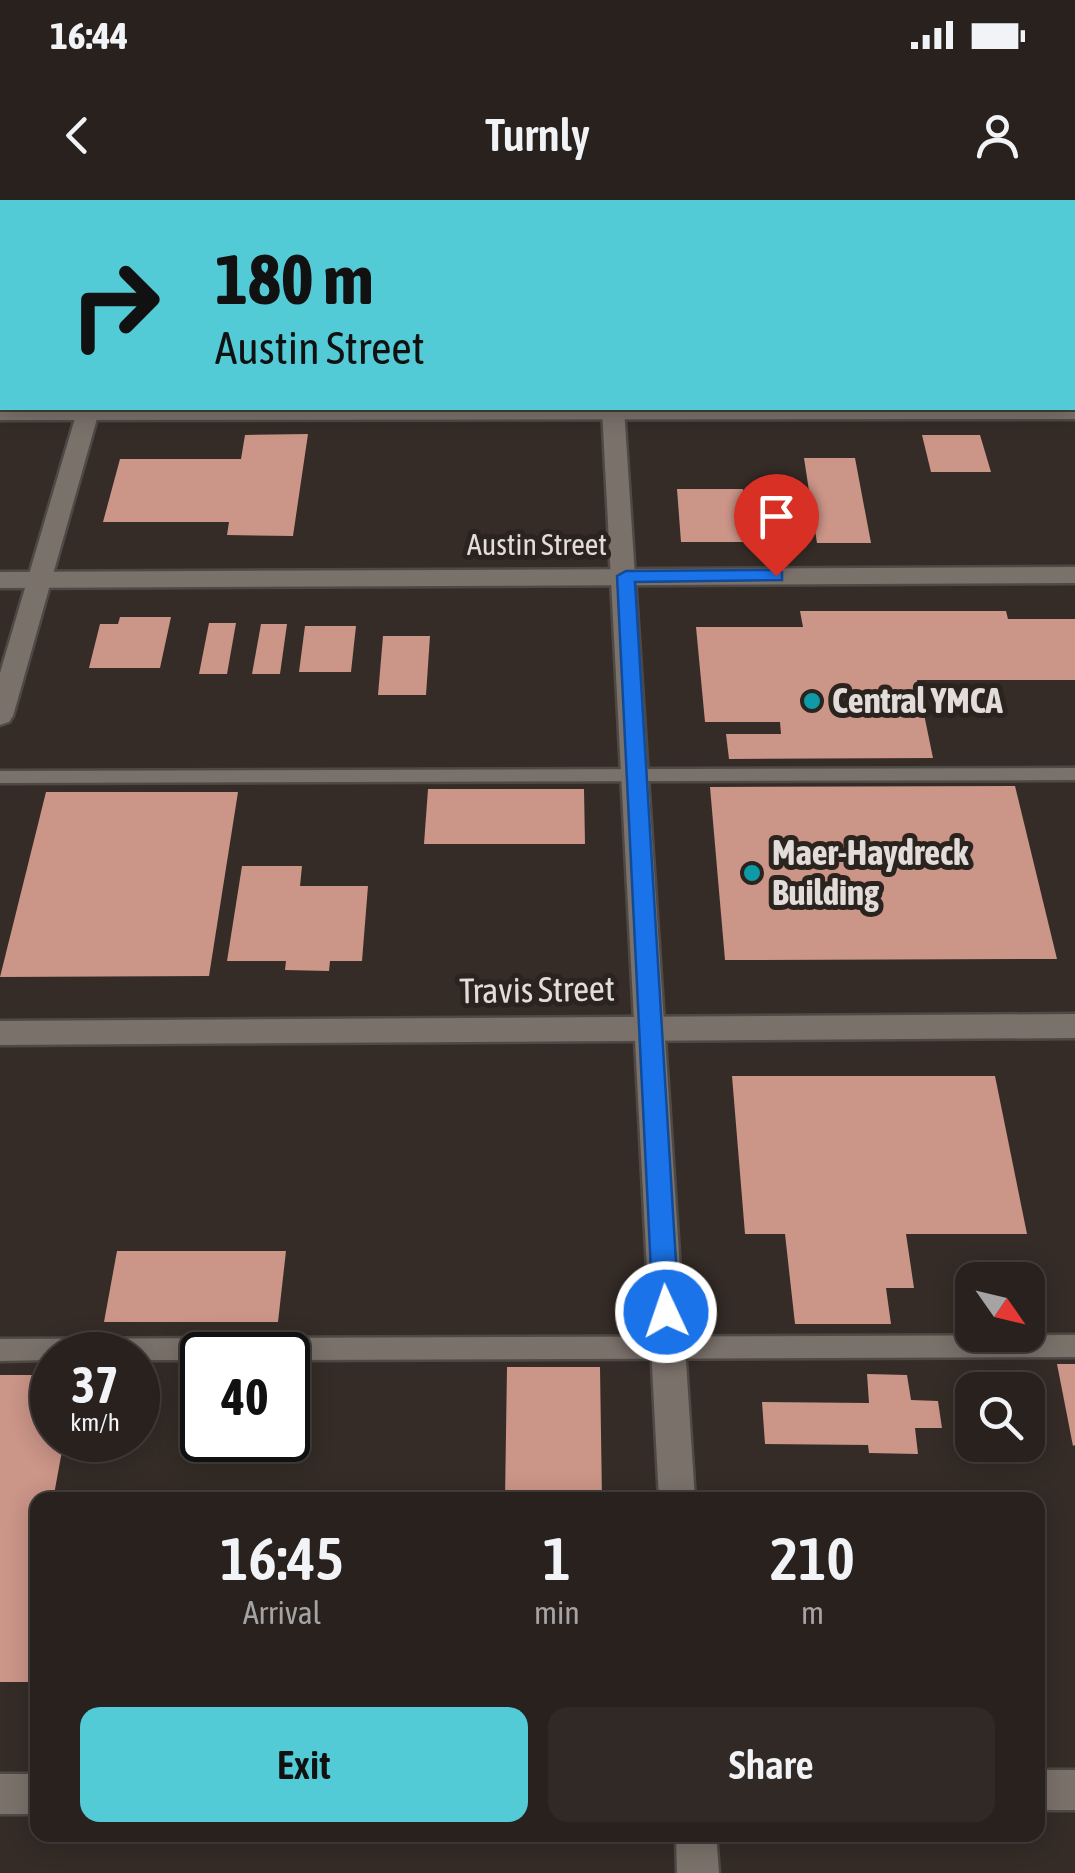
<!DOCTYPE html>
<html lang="en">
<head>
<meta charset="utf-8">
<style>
	:root { --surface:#28211d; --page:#302926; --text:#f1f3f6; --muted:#a5a3a4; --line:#443e3b; --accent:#52cbd7 }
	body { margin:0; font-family:"Asap Condensed",sans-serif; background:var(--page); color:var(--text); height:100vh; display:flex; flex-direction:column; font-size:38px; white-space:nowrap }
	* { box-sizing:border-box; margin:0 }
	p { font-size:32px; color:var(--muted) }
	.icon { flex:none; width:55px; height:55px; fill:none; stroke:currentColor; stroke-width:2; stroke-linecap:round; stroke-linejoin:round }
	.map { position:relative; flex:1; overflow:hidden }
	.side { position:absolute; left:30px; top:1292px; width:1015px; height:350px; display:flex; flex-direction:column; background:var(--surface); border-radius:20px; box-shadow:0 5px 25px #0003,0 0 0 2px var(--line) }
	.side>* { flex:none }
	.banner { position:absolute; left:0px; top:0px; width:1075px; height:210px; box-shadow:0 5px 25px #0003,0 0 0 2px var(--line); background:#52cbd7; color:#111; overflow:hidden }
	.needle { width:65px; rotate:124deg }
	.buttons { position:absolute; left:955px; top:1062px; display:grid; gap:20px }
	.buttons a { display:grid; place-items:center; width:90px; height:90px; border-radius:20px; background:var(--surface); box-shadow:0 5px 25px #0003,0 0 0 2px var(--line); font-size:50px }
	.speed { position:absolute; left:30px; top:1132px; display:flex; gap:20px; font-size:50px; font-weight:700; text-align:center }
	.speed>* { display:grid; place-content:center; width:130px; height:130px; border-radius:50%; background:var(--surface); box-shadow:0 5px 25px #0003,0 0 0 2px var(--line); line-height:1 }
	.speed small { font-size:25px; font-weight:400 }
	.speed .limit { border:5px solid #111; border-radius:15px; background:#fff; color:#111 }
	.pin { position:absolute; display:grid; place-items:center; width:85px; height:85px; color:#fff; margin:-102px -42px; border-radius:50% 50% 50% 0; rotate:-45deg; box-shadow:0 0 10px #0007 }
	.pin .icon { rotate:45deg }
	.me { position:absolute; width:110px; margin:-55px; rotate:357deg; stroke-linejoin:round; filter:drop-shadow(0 0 8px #0008) }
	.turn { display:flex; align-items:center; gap:35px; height:210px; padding:0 50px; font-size:45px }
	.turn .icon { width:130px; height:130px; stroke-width:2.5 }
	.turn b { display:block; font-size:70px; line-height:85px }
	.eta { display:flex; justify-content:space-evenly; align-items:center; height:170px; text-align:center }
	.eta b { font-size:60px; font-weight:600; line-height:70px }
	.action { display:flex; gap:20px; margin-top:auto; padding:20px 50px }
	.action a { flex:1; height:115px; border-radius:20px; background:var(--accent); color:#111; font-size:40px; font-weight:600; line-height:115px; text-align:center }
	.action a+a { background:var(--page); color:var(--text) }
	.status { display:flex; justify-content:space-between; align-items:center; height:70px; padding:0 50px; background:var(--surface); direction:ltr }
	.status svg { height:28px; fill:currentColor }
	header { display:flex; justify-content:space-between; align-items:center; height:130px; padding:0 50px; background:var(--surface); font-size:45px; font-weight:600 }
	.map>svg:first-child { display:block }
	.building { fill:#cb9588 }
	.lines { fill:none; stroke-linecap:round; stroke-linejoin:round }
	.service-casing { stroke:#4f4945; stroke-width:5 }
	.minor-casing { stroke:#4f4945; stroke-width:5 }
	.tertiary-casing { stroke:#4f4945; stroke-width:5 }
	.service { fill:#7b716b; fill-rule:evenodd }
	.minor { fill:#7b716b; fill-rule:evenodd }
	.tertiary { fill:#7b716b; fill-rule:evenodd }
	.route { fill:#1a73e8; stroke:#114b97; stroke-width:2.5 }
	.culture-dot { fill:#0f9aa8; stroke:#2b231e; stroke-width:4 }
	.labels { text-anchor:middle; stroke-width:10; stroke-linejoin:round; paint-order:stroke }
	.far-street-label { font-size:30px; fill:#e2ddda; stroke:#2b231e }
	.poi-label { font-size:35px; font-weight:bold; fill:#e2ddda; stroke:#2b231e; text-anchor:start }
	.street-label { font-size:35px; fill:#e2ddda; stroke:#2b231e }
</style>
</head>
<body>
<div class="status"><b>16:44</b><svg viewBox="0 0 49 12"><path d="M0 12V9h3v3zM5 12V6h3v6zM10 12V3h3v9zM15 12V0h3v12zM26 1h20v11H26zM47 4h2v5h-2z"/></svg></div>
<header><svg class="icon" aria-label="back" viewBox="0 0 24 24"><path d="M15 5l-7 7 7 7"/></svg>Turnly<svg class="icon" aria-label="person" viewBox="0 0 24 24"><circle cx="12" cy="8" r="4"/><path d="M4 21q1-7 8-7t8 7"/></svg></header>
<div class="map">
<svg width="1075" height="1673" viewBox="0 0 1075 1673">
	<rect width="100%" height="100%" fill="#352c27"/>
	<g class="building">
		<path d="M 308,234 L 293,336 L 227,335 L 229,322 L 103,322 L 120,259 L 241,259 L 245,235 Z"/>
		<path d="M 922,235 L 980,235 L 991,272 L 931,272 Z"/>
		<path d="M 804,258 L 855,258 L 871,343 L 817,343 Z"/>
		<path d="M 677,289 L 743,289 L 749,342 L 681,342 Z"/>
		<path d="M 800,411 L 1006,411 L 1008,419 L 1075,419 L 1075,480 L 917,480 L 933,558 L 729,559 L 726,534 L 781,534 L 780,522 L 705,522 L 696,427 L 803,427 Z"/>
		<path d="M 120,417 L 171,417 L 160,468 L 89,468 L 100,424 L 118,424 Z"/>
		<path d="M 209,423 L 236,423 L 227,474 L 199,474 Z"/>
		<path d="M 261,424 L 287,424 L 280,474 L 252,474 Z"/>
		<path d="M 305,426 L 356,426 L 351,472 L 299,472 Z"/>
		<path d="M 383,436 L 430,436 L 426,495 L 378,495 Z"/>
		<path d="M 1015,586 L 1057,759 L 725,760 L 710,587 Z"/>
		<path d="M 428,589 L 584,589 L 585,644 L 424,644 Z"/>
		<path d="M 46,592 L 238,592 L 209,776 L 0,777 Z"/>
		<path d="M 242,666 L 302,666 L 300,686 L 368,686 L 362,761 L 330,761 L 329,771 L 285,770 L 286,761 L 227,761 Z"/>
		<path d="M 732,876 L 995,876 L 1027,1034 L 906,1034 L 914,1088 L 886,1088 L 891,1124 L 795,1124 L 785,1034 L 745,1034 Z"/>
		<path d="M 117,1051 L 286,1051 L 278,1122 L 104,1122 Z"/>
		<path d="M 1057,1164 L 1075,1164 L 1075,1245 L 1073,1246 Z"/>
		<path d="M 507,1167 L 600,1167 L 602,1300 L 505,1300 Z"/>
		<path d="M 867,1174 L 907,1175 L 911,1200 L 938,1201 L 942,1228 L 915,1228 L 918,1254 L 869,1253 L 868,1245 L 765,1244 L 762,1202 L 869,1203 Z"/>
		<path d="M 0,1175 L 52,1175 L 52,1240 L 64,1240 L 53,1300 L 38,1300 L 38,1482 L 0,1482 Z"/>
	</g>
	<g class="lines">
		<g class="service-casing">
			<g id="service">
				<path d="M 1075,211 L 1075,219 L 0,220 L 0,212 Z"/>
				<path d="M 1075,568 L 1075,580 L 0,583 L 0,571 Z"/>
				<path d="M 1075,1135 L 1075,1157 L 288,1160 L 288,1155 L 202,1155 L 202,1160 L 138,1160 L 138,1155 L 52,1155 L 52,1160 L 0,1161 L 0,1139 Z"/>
			</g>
		</g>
		<g class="minor-casing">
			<g id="minor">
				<path d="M 1072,9 L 1075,9 L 1075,27 L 1072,26 Z"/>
				<rect x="1072" y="81" width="3" height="12"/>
				<rect x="0" y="83" width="2" height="12"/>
				<path d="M 1075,367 L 1075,383 L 0,388 L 0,372 Z"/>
				<path d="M 1075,814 L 1075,838 L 0,845 L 0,821 Z"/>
				<rect x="1038" y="1570" width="37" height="40"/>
				<rect x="0" y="1574" width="38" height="40"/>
			</g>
		</g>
		<g class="tertiary-casing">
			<g id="tertiary">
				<rect x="589" y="0" width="18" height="2"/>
				<path d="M 78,208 L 100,208 L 13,516 L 9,522 L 0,525 L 0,473 Z"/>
				<path d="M 602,208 L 624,208 L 695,1300 L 659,1300 Z"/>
				<path d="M 676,1635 L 716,1635 L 719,1673 L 677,1673 Z"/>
			</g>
		</g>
		<use href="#service" class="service"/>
		<use href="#minor" class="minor"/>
		<use href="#tertiary" class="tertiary"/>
	</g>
	<path class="route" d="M 776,370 L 782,372 L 782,380 L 635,382 L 679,1112 L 675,1121 L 666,1124 L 657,1121 L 653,1112 L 617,376 L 626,371 Z"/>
	<g class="culture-dot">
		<circle cx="812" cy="501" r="10"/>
		<circle cx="752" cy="673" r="10"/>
	</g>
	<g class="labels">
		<g class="far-street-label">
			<text x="537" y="355">Austin Street</text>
		</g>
		<g class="poi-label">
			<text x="832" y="513">Central YMCA</text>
			<text x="772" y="665">Maer-Haydreck<tspan x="772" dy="40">Building</tspan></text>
		</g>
		<g class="street-label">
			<text transform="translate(537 790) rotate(-1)" y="12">Travis Street</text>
		</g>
	</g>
</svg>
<div class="buttons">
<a><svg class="needle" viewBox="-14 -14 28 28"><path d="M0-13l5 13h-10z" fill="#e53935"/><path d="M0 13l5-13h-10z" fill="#a5a3a4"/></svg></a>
<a><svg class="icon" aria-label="search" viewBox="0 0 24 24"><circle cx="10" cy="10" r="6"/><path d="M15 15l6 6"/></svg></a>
</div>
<div class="speed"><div>37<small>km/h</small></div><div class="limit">40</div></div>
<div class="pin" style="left:776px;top:376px;background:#d93025"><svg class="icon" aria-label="arrive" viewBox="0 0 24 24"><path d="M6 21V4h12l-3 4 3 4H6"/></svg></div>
<svg class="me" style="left:666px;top:1112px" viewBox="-20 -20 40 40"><circle r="17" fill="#1a73e8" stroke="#fff" stroke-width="3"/><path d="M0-11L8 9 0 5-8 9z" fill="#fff"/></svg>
<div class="banner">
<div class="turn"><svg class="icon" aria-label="right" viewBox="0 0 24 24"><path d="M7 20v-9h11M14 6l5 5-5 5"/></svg><div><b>180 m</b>Austin Street</div></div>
</div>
<section class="side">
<div class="eta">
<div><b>16:45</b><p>Arrival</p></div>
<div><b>1</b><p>min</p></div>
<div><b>210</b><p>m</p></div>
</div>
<div class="action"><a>Exit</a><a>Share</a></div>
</section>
</div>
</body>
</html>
